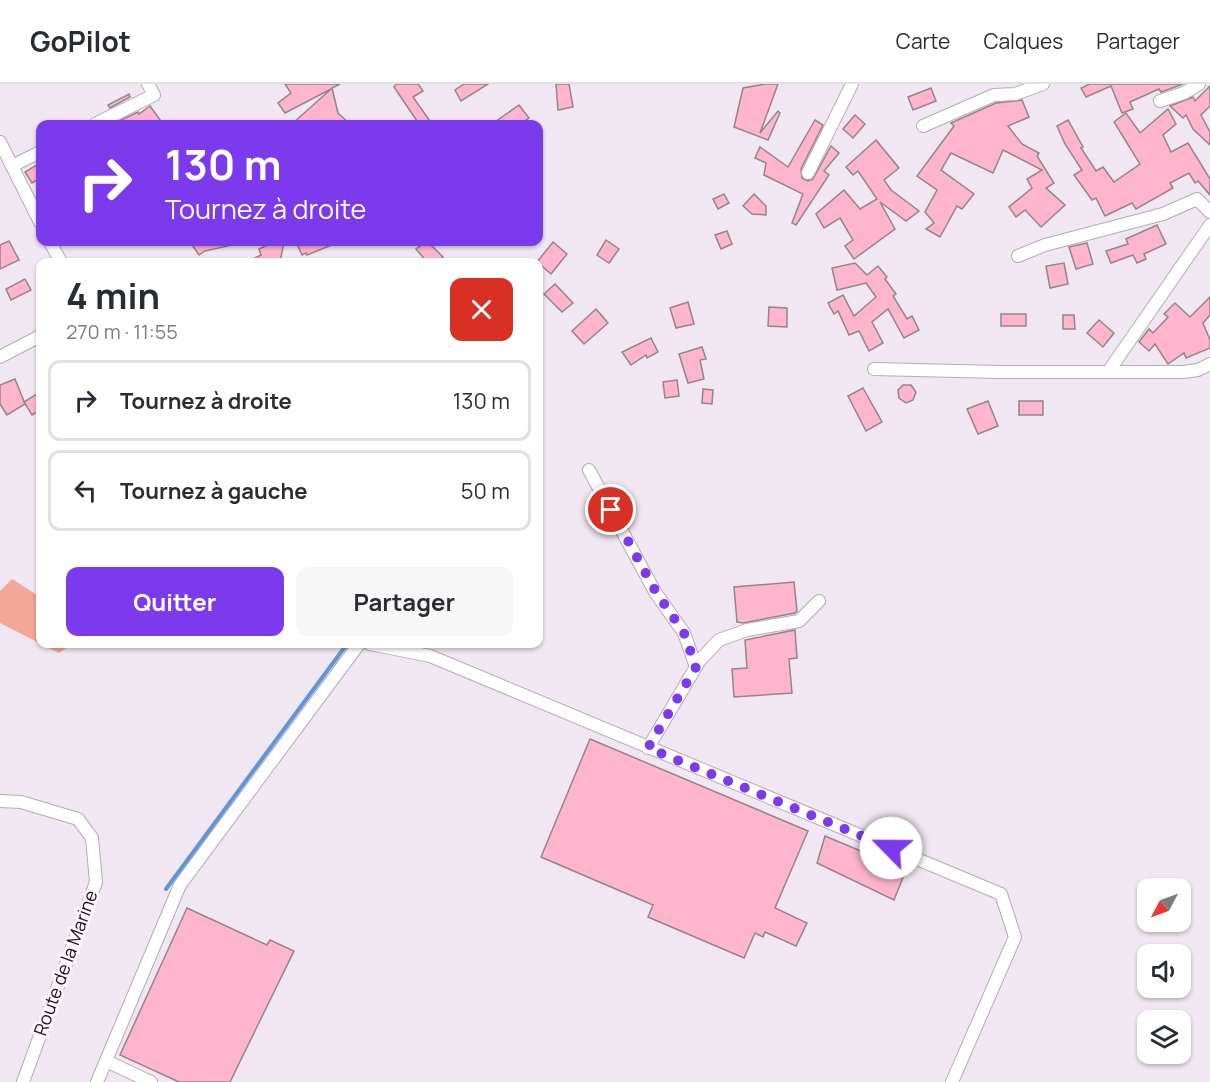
<!DOCTYPE html>
<html lang="fr">
<head>
<meta charset="utf-8">
<style>
	:root { --surface:#fff; --page:#f7f7f7; --text:#2b2b33; --muted:#7c7c81; --line:#e1e1e2; --accent:#7c3aed }
	body { margin:0; font-family:Manrope,sans-serif; background:var(--page); color:var(--text); height:100vh; display:flex; flex-direction:column; font-size:22px; white-space:nowrap }
	* { box-sizing:border-box; margin:0 }
	p { font-size:20px; color:var(--muted) }
	.icon { flex:none; width:33px; height:33px; fill:none; stroke:currentColor; stroke-width:2; stroke-linecap:round; stroke-linejoin:round }
	.map { position:relative; flex:1; overflow:hidden }
	.details { position:absolute; left:36px; top:174px; width:507px; height:390px; display:flex; flex-direction:column; background:var(--surface); border-radius:12px; box-shadow:0 2px 4px #0004 }
	.details>* { flex:none }
	.top-card { position:absolute; left:36px; top:36px; width:507px; height:126px; border-radius:12px; box-shadow:0 2px 4px #0004; background:#7c3aed; color:#fff; overflow:hidden }
	.needle { width:39px; rotate:229deg }
	.tools { position:absolute; left:1137px; top:794px; display:grid; gap:12px }
	.tools a { display:grid; place-items:center; width:54px; height:54px; border-radius:12px; background:var(--surface); box-shadow:0 2px 4px #0004; font-size:30px }
	.pin { position:absolute; display:grid; place-items:center; width:51px; height:51px; color:#fff; margin:-26px; border:3px solid #fff; border-radius:50%; box-shadow:0 2px 6px #0007 }
	.me { position:absolute; width:66px; margin:-33px; rotate:293deg; stroke-linejoin:round; filter:drop-shadow(0 0 4px #0008) }
	.turn { display:flex; align-items:center; gap:21px; height:126px; padding:0 30px; font-size:27px }
	.turn .icon { width:78px; height:78px; stroke-width:2.5 }
	.turn b { display:block; font-size:42px; line-height:51px }
	.round { display:grid; place-items:center; flex:none; width:63px; height:63px; border-radius:12px; background:var(--page) }
	.head { display:flex; align-items:center; justify-content:space-between; height:102px; padding:0 30px }
	h1 { font-size:36px; font-weight:700; line-height:45px }
	.cta { display:flex; gap:12px; margin-top:auto; padding:12px 30px }
	.cta a { flex:1; height:69px; border-radius:12px; background:var(--accent); color:#fff; font-size:24px; font-weight:700; line-height:69px; text-align:center }
	.cta a+a { background:var(--page); color:var(--text) }
	ul { padding:0; list-style:none }
	li { display:flex; align-items:center; gap:18px; height:81px; margin:0 12px 9px; padding:0 18px; border:3px solid var(--line); border-radius:12px }
	li div { flex:1 }
	li b { display:block; font-size:22px }
	li em { font-style:normal }
	header { display:flex; align-items:center; gap:36px; box-sizing:border-box; height:84px; padding:0 30px; background:var(--surface); border-bottom:2px solid var(--line) }
	header strong { font-size:28px }
	nav { display:flex; gap:33px; margin-inline-start:auto; font-size:21px }
	.map>svg:first-child { display:block }
	.green { fill:#f3a797 }
	.lines { fill:none; stroke-linecap:round; stroke-linejoin:round }
	.stream { stroke:#6096d5; stroke-width:4 }
	.building { fill:#feb5cd; stroke:#938589; stroke-width:1.5 }
	.street-casing { stroke:#b4abb5; stroke-width:14 }
	.street { stroke:#fff; stroke-width:12 }
	.route { stroke:#7c3aed; stroke-width:10; stroke-dasharray:0 18 }
	.labels { text-anchor:middle; stroke-width:6; stroke-linejoin:round; paint-order:stroke }
	.street-label { font-size:18px; fill:#181418; stroke:#fef4ff }
</style>
</head>
<body>
<header>
<strong>GoPilot</strong>
<nav><a>Carte</a><a>Calques</a><a>Partager</a></nav>
</header>
<div class="map">
<svg width="1210" height="998" viewBox="0 0 1210 998">
	<rect width="100%" height="100%" fill="#f1e7f2"/>
	<path class="green" d="M 12,495 L 40,513 L 40,560 L 72,560 L 59,569 L 0,539 L 0,507 Z"/>
	<g class="lines">
		<path class="stream" d="M 166,805 L 347,560"/>
	</g>
	<g class="building">
		<path d="M 285,0 L 340,0 L 332,4 L 338,29 L 350,40 L 292,40 L 331,5 L 285,29 L 278,19 L 291,9 Z"/>
		<path d="M 396,0 L 418,0 L 423,7 L 413,13 L 432,40 L 419,40 L 394,3 Z"/>
		<path d="M 464,0 L 488,0 L 461,17 L 455,6 Z"/>
		<path d="M 556,0 L 569,0 L 573,23 L 558,26 Z"/>
		<path d="M 765,0 L 778,0 L 760,49 L 778,27 L 780,29 L 768,56 L 734,43 L 743,4 Z"/>
		<path d="M 1090,0 L 1183,0 L 1161,8 L 1159,5 L 1130,18 L 1133,25 L 1122,29 L 1111,2 L 1086,13 L 1081,4 Z"/>
		<path d="M 1210,2 L 1210,22 L 1201,31 L 1210,48 L 1210,61 L 1193,45 L 1186,31 L 1183,34 L 1170,22 L 1193,13 L 1195,17 Z"/>
		<path d="M 931,4 L 936,17 L 913,26 L 908,13 Z"/>
		<path d="M 129,10 L 130,13 L 110,24 L 108,21 Z"/>
		<path d="M 1022,16 L 1029,33 L 1008,42 L 1022,60 L 1039,69 L 1037,72 L 1054,99 L 1046,104 L 1065,121 L 1041,143 L 1025,126 L 1016,133 L 1009,123 L 1032,104 L 1027,95 L 1042,86 L 1003,66 L 993,89 L 951,69 L 941,86 L 974,110 L 962,125 L 957,122 L 940,153 L 926,145 L 934,139 L 925,128 L 937,106 L 917,92 L 954,42 L 951,39 L 996,19 Z"/>
		<path d="M 519,21 L 529,34 L 520,40 L 492,40 Z"/>
		<path d="M 150,22 L 163,40 L 119,40 L 117,38 L 138,28 L 139,30 Z"/>
		<path d="M 1168,25 L 1176,40 L 1163,51 L 1171,68 L 1188,59 L 1210,95 L 1210,111 L 1198,97 L 1195,99 L 1189,89 L 1170,99 L 1173,104 L 1136,125 L 1132,119 L 1105,132 L 1096,114 L 1092,116 L 1074,91 L 1082,86 L 1065,60 L 1057,42 L 1068,36 L 1083,63 L 1081,64 L 1096,87 L 1103,83 L 1114,98 L 1140,80 L 1114,38 L 1126,29 L 1140,49 Z"/>
		<path d="M 855,31 L 865,40 L 853,54 L 843,45 Z"/>
		<path d="M 815,36 L 823,41 L 801,85 L 802,94 L 808,97 L 813,95 L 831,62 L 839,69 L 824,87 L 829,91 L 796,141 L 792,139 L 803,110 L 764,91 L 766,79 L 755,74 L 760,63 L 788,83 Z"/>
		<path d="M 876,56 L 899,84 L 884,96 L 891,106 L 919,127 L 906,137 L 880,118 L 895,145 L 854,175 L 845,162 L 853,156 L 840,134 L 824,144 L 816,130 L 844,106 L 860,125 L 877,115 L 858,87 L 853,91 L 846,83 Z"/>
		<path d="M 40,79 L 40,94 L 32,99 L 25,88 Z"/>
		<path d="M 724,110 L 729,119 L 718,125 L 713,115 Z"/>
		<path d="M 754,110 L 766,122 L 766,131 L 752,130 L 743,122 Z"/>
		<path d="M 1157,141 L 1166,160 L 1144,170 L 1146,175 L 1137,179 L 1133,171 L 1111,179 L 1106,167 L 1128,160 L 1126,155 Z"/>
		<path d="M 727,147 L 732,160 L 721,165 L 715,151 Z"/>
		<path d="M 606,156 L 619,165 L 609,179 L 597,171 Z"/>
		<path d="M 9,157 L 19,176 L 0,185 L 0,161 Z"/>
		<path d="M 190,158 L 228,158 L 228,162 L 205,167 L 199,171 Z"/>
		<path d="M 274,158 L 284,158 L 280,178 L 247,178 L 261,171 L 259,165 Z"/>
		<path d="M 296,158 L 339,158 L 307,171 L 306,169 L 302,171 Z"/>
		<path d="M 426,158 L 428,158 L 443,173 L 437,178 L 427,178 L 416,165 Z"/>
		<path d="M 553,158 L 567,170 L 551,190 L 537,178 Z"/>
		<path d="M 1087,159 L 1093,180 L 1076,185 L 1069,163 Z"/>
		<path d="M 855,179 L 867,191 L 878,182 L 887,193 L 885,195 L 896,210 L 893,212 L 907,235 L 912,232 L 919,246 L 904,254 L 888,225 L 872,238 L 883,259 L 869,267 L 859,247 L 849,251 L 838,227 L 834,230 L 828,219 L 843,211 L 854,232 L 876,213 L 866,199 L 837,206 L 832,184 Z"/>
		<path d="M 1064,179 L 1068,200 L 1050,204 L 1046,182 Z"/>
		<path d="M 25,195 L 31,206 L 11,216 L 6,205 Z"/>
		<path d="M 555,200 L 573,219 L 562,228 L 544,210 Z"/>
		<path d="M 1210,213 L 1210,231 L 1203,239 L 1210,256 L 1210,264 L 1186,274 L 1184,269 L 1168,280 L 1155,260 L 1149,267 L 1139,258 L 1149,245 L 1153,249 L 1168,233 L 1164,230 L 1175,219 L 1190,233 Z"/>
		<path d="M 688,218 L 694,240 L 676,244 L 670,224 Z"/>
		<path d="M 769,223 L 787,224 L 787,243 L 768,242 Z"/>
		<path d="M 596,225 L 608,239 L 584,260 L 572,247 Z"/>
		<rect x="1001" y="230" width="25" height="12"/>
		<path d="M 1063,231 L 1074,231 L 1075,245 L 1063,245 Z"/>
		<path d="M 1099,236 L 1114,249 L 1103,263 L 1087,249 Z"/>
		<path d="M 651,254 L 658,268 L 647,274 L 646,271 L 631,281 L 622,268 Z"/>
		<path d="M 702,263 L 706,275 L 700,276 L 704,295 L 688,299 L 679,270 Z"/>
		<path d="M 15,295 L 25,320 L 7,331 L 0,320 L 0,301 Z"/>
		<path d="M 677,296 L 679,312 L 665,314 L 663,298 Z"/>
		<path d="M 903,301 L 911,301 L 916,308 L 913,316 L 906,319 L 899,314 L 898,306 Z"/>
		<path d="M 863,304 L 882,338 L 866,347 L 848,312 Z"/>
		<path d="M 703,305 L 713,306 L 712,320 L 702,319 Z"/>
		<path d="M 40,308 L 40,326 L 32,331 L 24,318 Z"/>
		<path d="M 988,317 L 998,342 L 978,350 L 967,325 Z"/>
		<rect x="1019" y="317" width="24" height="14"/>
		<path d="M 794,498 L 797,527 L 795,529 L 743,539 L 737,538 L 734,503 Z"/>
		<path d="M 795,546 L 797,574 L 789,575 L 792,609 L 734,613 L 732,585 L 747,584 L 745,556 Z"/>
		<path d="M 590,655 L 808,747 L 775,824 L 807,839 L 796,862 L 765,848 L 763,853 L 755,849 L 744,874 L 648,833 L 653,821 L 541,773 Z"/>
		<path d="M 825,752 L 906,786 L 894,816 L 817,779 Z"/>
		<path d="M 187,824 L 267,861 L 270,856 L 294,867 L 230,998 L 179,998 L 120,971 Z"/>
	</g>
	<g class="lines">
		<g class="street-casing">
			<g id="street">
				<path d="M 1160,17 L 1184,9 L 1199,0"/>
				<path d="M 95,40 L 154,11 L 148,0"/>
				<path d="M 923,42 L 994,11 L 1015,10 L 1043,0"/>
				<path d="M 0,58 L 40,138"/>
				<path d="M 12,82 L 40,68"/>
				<path d="M 808,89 L 852,0"/>
				<path d="M 50,158 L 61,178"/>
				<path d="M 1018,172 L 1045,161 L 1163,130 L 1197,115 L 1210,128"/>
				<path d="M 0,273 L 40,252"/>
				<path d="M 874,285 L 1000,288 L 1183,288 L 1198,286 L 1210,280"/>
				<path d="M 1108,288 L 1210,141"/>
				<path d="M 589,386 L 655,508 L 684,549 L 696,583"/>
				<path d="M 370,560 L 430,572 L 1001,810 L 1015,853 L 952,998"/>
				<path d="M 648,664 L 700,576 L 719,556 L 747,546 L 799,537 L 819,517"/>
				<path d="M 0,717 L 21,718 L 78,735 L 92,754 L 96,798 L 23,998"/>
				<path d="M 106,977 L 151,998"/>
				<path d="M 97,998 L 180,801 L 359,560"/>
			</g>
		</g>
		<use href="#street" class="street"/>
	</g>
	<g class="lines">
		<path class="route" d="M 611,426 L 656,508 L 684,549 L 696,583 L 648,664 L 891,764"/>
	</g>
	<g class="labels">
		<g class="street-label">
			<text transform="translate(66 879) rotate(-70)" y="6">Route de la Marine</text>
		</g>
	</g>
</svg>
<div class="tools">
<a><svg class="needle" viewBox="-14 -14 28 28"><path d="M0-13l5 13h-10z" fill="#e53935"/><path d="M0 13l5-13h-10z" fill="#7c7c81"/></svg></a>
<a><svg class="icon" aria-label="sound" viewBox="0 0 24 24"><path d="M4 9h4l5-4v14l-5-4H4zM17 9q2 3 0 6"/></svg></a>
<a><svg class="icon" aria-label="layers" viewBox="0 0 24 24"><path d="M12 4l9 5-9 5-9-5zM3 14l9 5 9-5"/></svg></a>
</div>
<div class="pin" style="left:611px;top:426px;background:#d93025"><svg class="icon" aria-label="arrive" viewBox="0 0 24 24"><path d="M6 21V4h12l-3 4 3 4H6"/></svg></div>
<svg class="me" style="left:891px;top:764px" viewBox="-20 -20 40 40"><circle r="19" fill="#fff"/><path d="M0-13L10 11 0 6-10 11z" fill="#7c3aed"/></svg>
<div class="top-card">
<div class="turn"><svg class="icon" aria-label="right" viewBox="0 0 24 24"><path d="M7 20v-9h11M14 6l5 5-5 5"/></svg><div><b>130 m</b>Tournez à droite</div></div>
</div>
<section class="details">
<div class="head"><div><h1>4 min</h1><p>270 m · 11:55</p></div><a class="round" style="background:#d93025;color:#fff"><svg class="icon" aria-label="close" viewBox="0 0 24 24"><path d="M6 6l12 12M18 6L6 18"/></svg></a></div>
<ul>
<li><svg class="icon" aria-label="right" viewBox="0 0 24 24"><path d="M7 20v-9h11M14 6l5 5-5 5"/></svg><div><b>Tournez à droite</b></div><em>130 m</em></li>
<li><svg class="icon" aria-label="left" viewBox="0 0 24 24"><path d="M17 20v-9H6M10 6l-5 5 5 5"/></svg><div><b>Tournez à gauche</b></div><em>50 m</em></li>
</ul>
<div class="cta"><a>Quitter</a><a>Partager</a></div>
</section>
</div>
</body>
</html>
